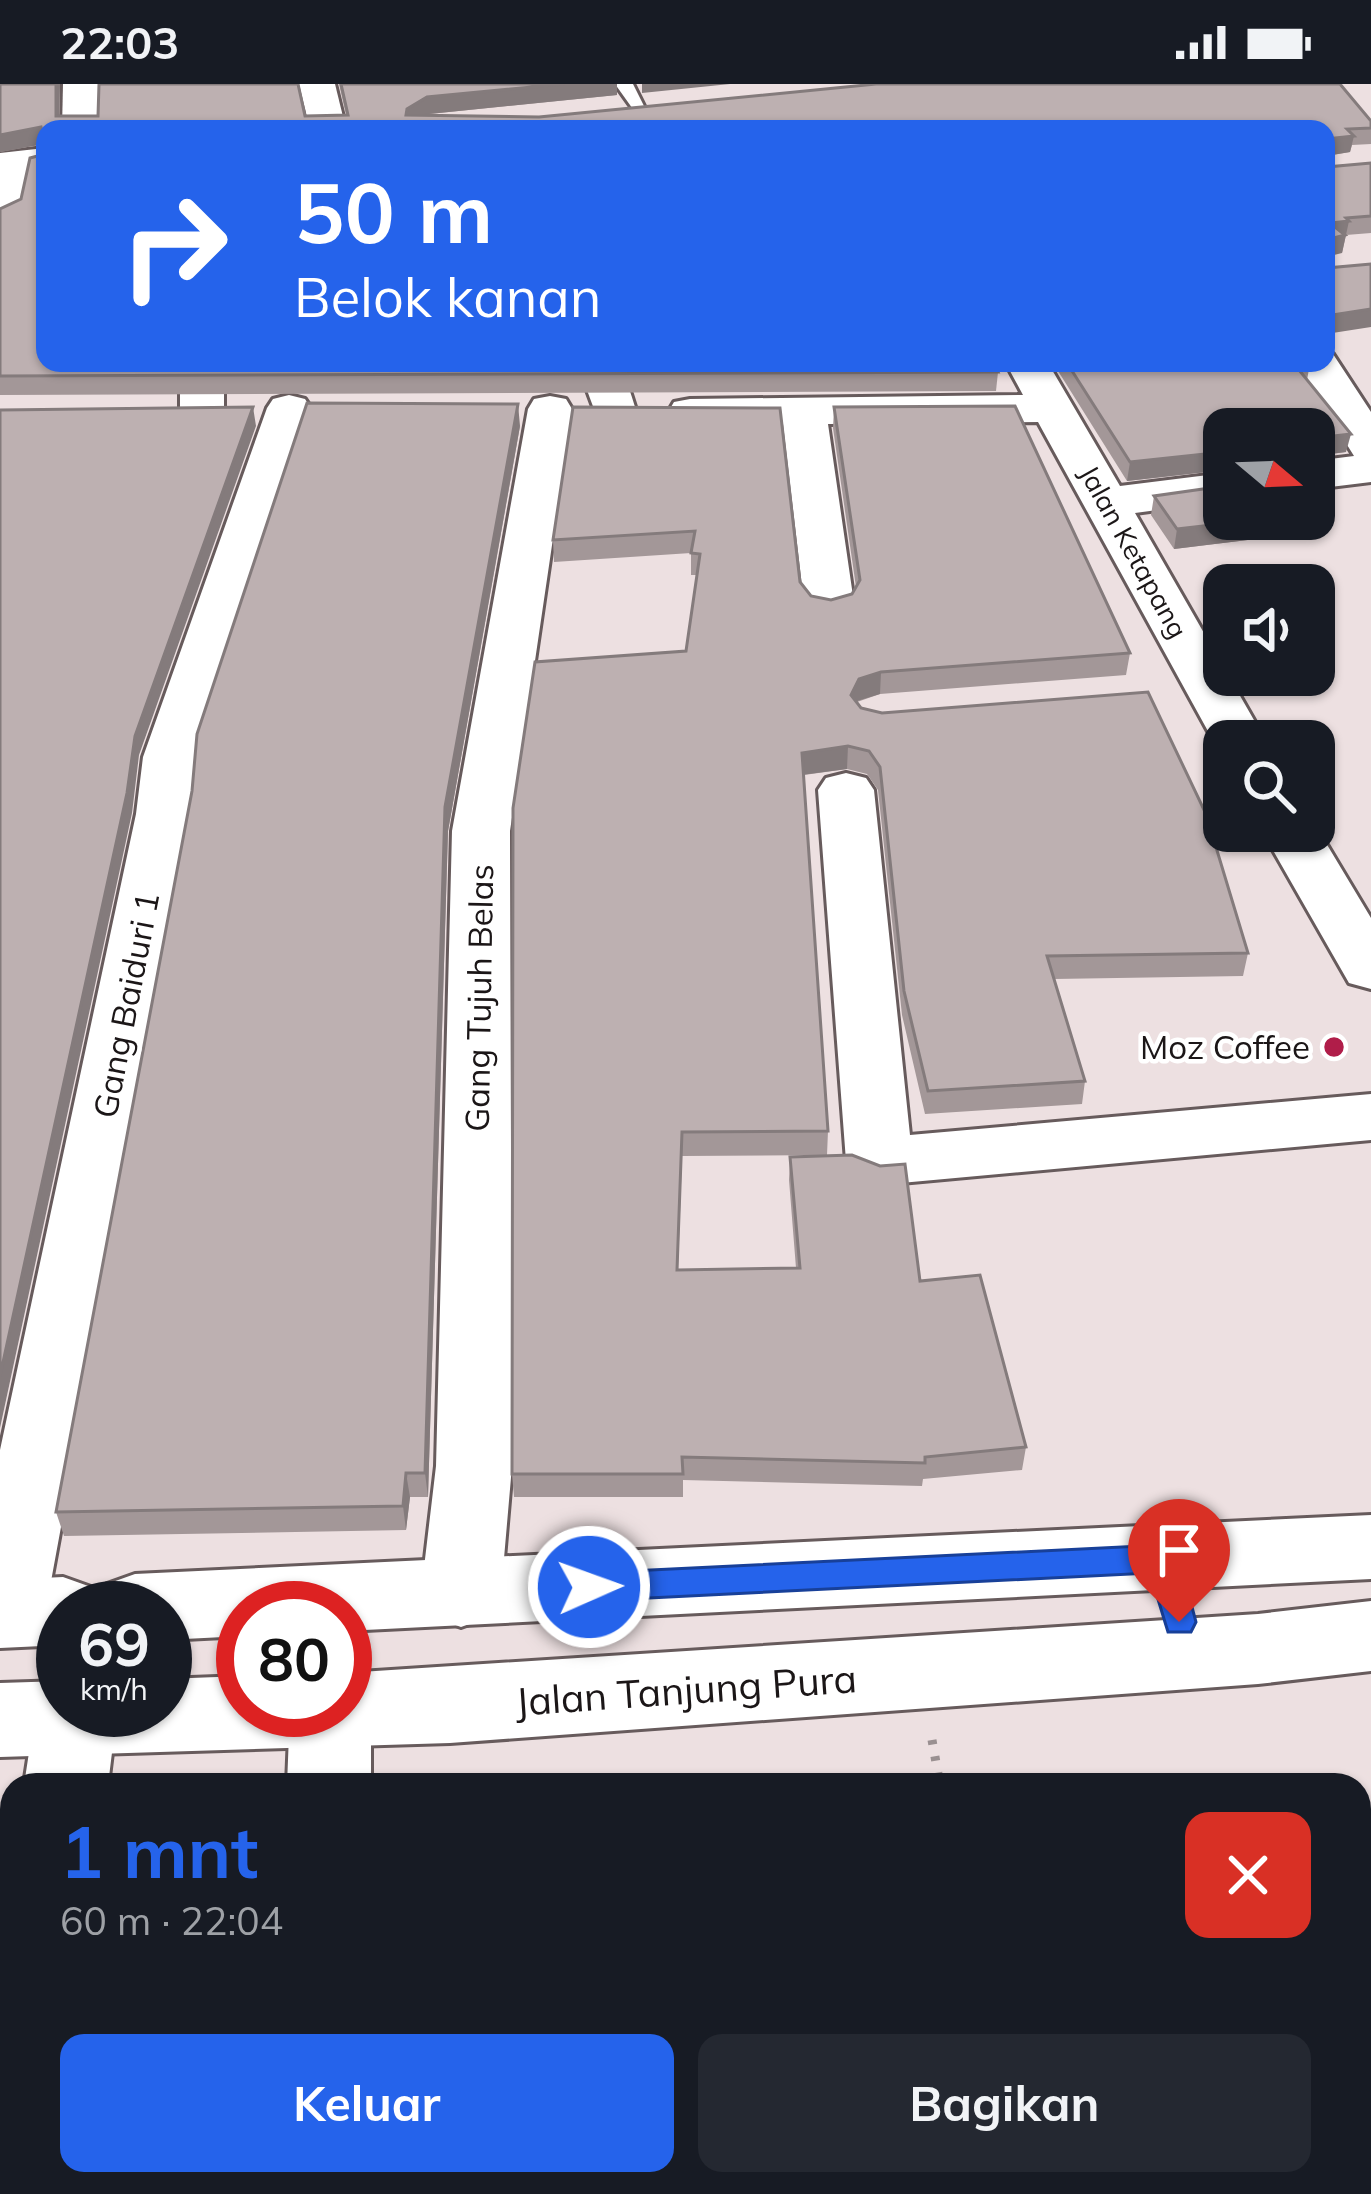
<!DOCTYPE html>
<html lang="id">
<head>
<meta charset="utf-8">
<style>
	:root { --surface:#171b24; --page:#242831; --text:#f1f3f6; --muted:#9ea1a6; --accent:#2563eb }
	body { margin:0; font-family:Mulish,sans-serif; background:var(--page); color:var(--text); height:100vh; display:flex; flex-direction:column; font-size:45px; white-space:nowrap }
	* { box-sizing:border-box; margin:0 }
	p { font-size:39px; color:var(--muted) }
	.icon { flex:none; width:66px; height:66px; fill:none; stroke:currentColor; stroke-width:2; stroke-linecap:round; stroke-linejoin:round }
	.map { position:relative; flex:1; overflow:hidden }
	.details { position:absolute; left:0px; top:1689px; width:1371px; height:423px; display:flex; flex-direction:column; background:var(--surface); border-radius:36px 36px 0 0; box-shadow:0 3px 9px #0004 }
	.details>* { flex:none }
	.guide { position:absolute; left:36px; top:36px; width:1299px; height:252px; border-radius:24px; box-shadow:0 3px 9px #0004; background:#2563eb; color:#fff; overflow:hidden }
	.needle { width:78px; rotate:109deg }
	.tools { position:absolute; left:1203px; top:324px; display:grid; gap:24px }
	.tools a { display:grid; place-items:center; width:132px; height:132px; border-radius:24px; background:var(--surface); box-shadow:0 3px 9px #0004; font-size:60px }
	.speed { position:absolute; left:36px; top:1497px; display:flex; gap:24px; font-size:60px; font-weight:700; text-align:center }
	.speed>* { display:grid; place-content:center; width:156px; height:156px; border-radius:50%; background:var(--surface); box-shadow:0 3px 9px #0004; line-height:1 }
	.speed small { font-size:30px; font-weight:400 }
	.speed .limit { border:18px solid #d22; background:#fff; color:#111 }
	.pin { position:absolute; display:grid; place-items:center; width:102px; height:102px; color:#fff; margin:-123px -51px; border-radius:50% 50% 50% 0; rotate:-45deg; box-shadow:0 0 12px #0007 }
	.pin .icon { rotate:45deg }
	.me { position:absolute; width:132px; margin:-66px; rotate:88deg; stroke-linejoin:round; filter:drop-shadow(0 0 9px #0008) }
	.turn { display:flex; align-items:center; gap:42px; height:252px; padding:0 60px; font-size:54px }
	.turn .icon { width:156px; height:156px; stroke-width:2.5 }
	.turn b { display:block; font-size:84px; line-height:102px }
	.round { display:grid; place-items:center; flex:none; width:126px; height:126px; border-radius:24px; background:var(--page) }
	.headline { display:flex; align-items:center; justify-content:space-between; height:204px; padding:0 60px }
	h1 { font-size:72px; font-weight:700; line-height:90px; color:var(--accent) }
	.button { display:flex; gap:24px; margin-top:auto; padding:24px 60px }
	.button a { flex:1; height:138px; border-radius:24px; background:var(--accent); color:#fff; font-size:48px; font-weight:700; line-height:138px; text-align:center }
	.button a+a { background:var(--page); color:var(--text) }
	.status { display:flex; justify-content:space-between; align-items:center; height:84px; padding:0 60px; background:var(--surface); direction:ltr }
	.status svg { height:33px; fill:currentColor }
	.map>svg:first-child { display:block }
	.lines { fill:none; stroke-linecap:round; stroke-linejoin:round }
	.service-casing { stroke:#675b5c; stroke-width:6 }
	.minor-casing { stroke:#675b5c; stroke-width:6 }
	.trunk-casing { stroke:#675b5c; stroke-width:6 }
	.path { stroke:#9a9091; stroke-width:9; stroke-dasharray:4.5 12; stroke-linecap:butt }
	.service { fill:#fff; fill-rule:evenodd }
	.minor { fill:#fff; fill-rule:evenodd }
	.trunk { fill:#fff; fill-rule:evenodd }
	.wall { fill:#a39798 }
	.shaded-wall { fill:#847b7c }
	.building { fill:#bdb0b1; stroke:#847b7c; stroke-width:3 }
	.route { fill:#2563eb; stroke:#184099; stroke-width:3 }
	.poi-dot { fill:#b01d49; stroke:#fff; stroke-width:4.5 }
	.labels { text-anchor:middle; stroke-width:9; stroke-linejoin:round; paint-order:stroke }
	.far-street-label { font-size:27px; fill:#1b1617; stroke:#fff }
	.street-label { font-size:33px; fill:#1b1617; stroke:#fff }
	.poi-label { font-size:33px; fill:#1b1617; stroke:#fff; text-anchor:end }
	.near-street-label { font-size:39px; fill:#1b1617; stroke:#fff }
</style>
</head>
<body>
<div class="status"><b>22:03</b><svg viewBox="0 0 49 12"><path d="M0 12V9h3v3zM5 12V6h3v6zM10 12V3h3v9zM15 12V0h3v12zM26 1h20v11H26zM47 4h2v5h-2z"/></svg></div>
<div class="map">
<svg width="1371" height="2110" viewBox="0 0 1371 2110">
	<rect width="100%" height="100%" fill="#ede0e1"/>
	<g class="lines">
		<g class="service-casing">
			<path id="service" d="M 615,0 L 633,0 L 647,28 L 635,28 Z"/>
		</g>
		<g class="minor-casing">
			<g id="minor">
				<path d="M 63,0 L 99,0 L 98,45 L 62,45 Z"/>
				<path d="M 299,0 L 335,0 L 346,45 L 310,45 Z"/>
				<path d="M 45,64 L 45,86 L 30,87 L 20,131 L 0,143 L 0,69 Z"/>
				<path d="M 1326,268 L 1333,270 L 1371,328 L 1371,398 L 1314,405 L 1314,377 L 1354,372 L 1296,279 L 1326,279 Z"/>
				<path d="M 180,279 L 224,279 L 224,325 L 218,335 L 186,335 L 180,325 Z"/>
				<path d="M 577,279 L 621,279 L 636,326 L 630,336 L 598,336 Z"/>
				<path d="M 1016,279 L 1048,279 L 1120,402 L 1224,389 L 1224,417 L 1135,429 L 1266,657 L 1224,657 L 1224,670 L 1220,669 L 1038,338 L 828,340 L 854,519 L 847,530 L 829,534 L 811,530 L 804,519 L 783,340 L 674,338 L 668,328 L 674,318 L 690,315 L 1023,311 L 1010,287 Z"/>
				<path d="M 289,311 L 305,315 L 311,324 L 197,673 L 192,730 L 45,1530 L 33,1554 L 0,1562 L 0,1366 L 136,730 L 143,673 L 267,324 L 273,315 Z"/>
				<path d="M 550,312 L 566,315 L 572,325 L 510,747 L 512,1382 L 501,1509 L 489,1533 L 461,1543 L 433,1533 L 421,1509 L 436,1382 L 452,747 L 528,325 L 534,315 Z"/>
				<path d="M 846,689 L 866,694 L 874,706 L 910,1051 L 1371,1010 L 1371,1056 L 879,1101 L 855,1094 L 846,1077 L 818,706 L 826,694 Z"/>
				<path d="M 1314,739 L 1371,834 L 1371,905 L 1349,899 L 1262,747 L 1314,747 Z"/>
				<path d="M 345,1598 L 359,1603 L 371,1629 L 371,1701 L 287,1701 L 290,1626 L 345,1626 Z"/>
				<path d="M 63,1604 L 63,1626 L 112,1626 L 116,1636 L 108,1701 L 24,1701 L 34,1636 L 46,1610 Z"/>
				<rect x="278" y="2100" width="96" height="10"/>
			</g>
		</g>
		<g class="trunk-casing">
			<g id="trunk">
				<path d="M 1371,1431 L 1371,1495 L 345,1547 L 345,1524 L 243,1524 L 243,1552 L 165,1556 L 165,1524 L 63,1524 L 63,1561 L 0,1564 L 0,1496 L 63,1493 L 91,1503 L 98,1518 L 107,1500 L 135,1490 Z"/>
				<path d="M 1371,1517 L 1371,1587 L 1258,1600 L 450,1659 L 0,1673 L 0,1599 L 63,1597 L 63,1626 L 165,1626 L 165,1595 L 243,1592 L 243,1626 L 345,1626 L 345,1589 L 1258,1530 Z"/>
			</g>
		</g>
		<g class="path">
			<path d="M 932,1656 L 940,1701"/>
			<path d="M 1006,2100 L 1008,2110"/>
		</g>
		<use href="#service" class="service"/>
		<use href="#minor" class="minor"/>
		<use href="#trunk" class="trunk"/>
	</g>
	<g class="wall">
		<path d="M 0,0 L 60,0 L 59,32 L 346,31 L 339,0 L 617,0 L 617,11 L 429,30 L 425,32 L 1371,37 L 1371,60 L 1352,61 L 1350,68 L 1326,72 L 1326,83 L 1371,79 L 1371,149 L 1346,151 L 1342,169 L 44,60 L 0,68 Z"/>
		<path d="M 0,125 L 998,288 L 996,307 L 0,311 Z"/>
		<path d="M 1053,279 L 1305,279 L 1309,285 L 1307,296 L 1346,368 L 1314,372 L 1314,345 L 1224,345 L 1224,386 L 1127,397 Z"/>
		<path d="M 573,323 L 800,498 L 811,512 L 831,516 L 852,510 L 856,503 L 833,344 L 834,323 L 1130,569 L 1126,591 L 880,610 L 857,618 L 861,624 L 1248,869 L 1243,892 L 1054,895 L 1085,997 L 1082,1020 L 925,1030 L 902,931 L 878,706 L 867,690 L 847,685 L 804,691 L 828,1047 L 827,1071 L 682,1072 L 678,1186 L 796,1184 L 789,1096 L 790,1073 L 920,1197 L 1026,1363 L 1022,1386 L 923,1395 L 922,1402 L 683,1396 L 683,1413 L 514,1413 L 512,1390 L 686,567 L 697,491 L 691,491 L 691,469 L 554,478 L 553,456 Z"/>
		<path d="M 520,342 L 448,747 L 428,1413 L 410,1413 L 406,1446 L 64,1452 L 56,1428 L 192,707 Z"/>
		<path d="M 1154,412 L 1224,435 L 1300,435 L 1297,450 L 1174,465 L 1151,431 Z"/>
		<path d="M 1371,1733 L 1371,2103 L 1359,2074 L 1359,1734 Z"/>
		<path d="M 12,1795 L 12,2087 L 3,2071 L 3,2055 L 0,2056 Z"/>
		<path d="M 12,2100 L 291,2100 L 294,2110 L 0,2110 Z"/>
		<path d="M 812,2100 L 993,2100 L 994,2110 L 813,2110 Z"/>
	</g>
	<g class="shaded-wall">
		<path d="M 56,0 L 60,0 L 59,45 L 56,32 Z"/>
		<path d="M 564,0 L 617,0 L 617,11 L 429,30 L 409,41 L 406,31 L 407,25 L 427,13 Z"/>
		<path d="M 642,0 L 730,0 L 642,9 Z"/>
		<path d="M 41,43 L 44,60 L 0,68 L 0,51 Z"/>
		<path d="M 1354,52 L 1350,68 L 1326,72 L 1326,55 Z"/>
		<path d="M 1349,137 L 1342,169 L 1326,173 L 1326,156 L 1330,139 Z"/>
		<path d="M 1371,225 L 1371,243 L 1326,250 L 1326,232 Z"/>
		<path d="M 518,320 L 520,342 L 448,747 L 428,1413 L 425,1389 L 445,723 Z"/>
		<path d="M 253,323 L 256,342 L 139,671 L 132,729 L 0,1344 L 0,1292 L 135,652 Z"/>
		<path d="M 1351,350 L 1346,368 L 1314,372 L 1314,360 L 1317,354 Z"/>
		<path d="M 1224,368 L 1224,386 L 1127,397 L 1130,378 Z"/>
		<path d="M 1264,435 L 1300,435 L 1297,450 L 1174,465 L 1177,445 Z"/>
		<path d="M 881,588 L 880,610 L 857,617 L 849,634 L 851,611 L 859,595 Z"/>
		<path d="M 848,662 L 847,685 L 801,691 L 802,669 Z"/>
		<path d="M 406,1389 L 410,1413 L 406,1446 L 403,1422 Z"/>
		<path d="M 2,2025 L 12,2052 L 0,2056 L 0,2026 Z"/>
	</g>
	<g class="building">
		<path d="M 0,0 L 56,0 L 56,32 L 98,32 L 99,0 L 298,0 L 305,32 L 348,31 L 341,0 L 564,0 L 427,13 L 407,25 L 406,31 L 539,33 L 876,0 L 1340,0 L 1371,37 L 1371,44 L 1347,45 L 1354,52 L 1326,55 L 1326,45 L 45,45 L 45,63 L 41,43 L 0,51 Z"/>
		<path d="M 1326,60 L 1326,83 L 1371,79 L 1371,132 L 1346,134 L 1349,137 L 1330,139 L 1345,151 L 1326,156 Z"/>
		<path d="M 45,70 L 45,279 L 994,279 L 998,288 L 0,292 L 0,125 L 21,115 L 30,74 Z"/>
		<path d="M 1326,175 L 1326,184 L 1371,180 L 1371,225 L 1326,232 Z"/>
		<path d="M 1067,279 L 1305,279 L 1309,285 L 1299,286 L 1351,350 L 1317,354 L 1314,360 L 1314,345 L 1224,345 L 1224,368 L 1130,378 Z"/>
		<path d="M 307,319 L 518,320 L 445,723 L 425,1389 L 406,1389 L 403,1422 L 56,1428 L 192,707 L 197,650 Z"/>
		<path d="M 1015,322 L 1130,569 L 881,588 L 859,595 L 851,611 L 861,624 L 882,629 L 1148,608 L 1206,730 L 1248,869 L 1047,872 L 1085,997 L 928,1007 L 904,907 L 880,683 L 869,667 L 848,662 L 802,669 L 828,1047 L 682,1048 L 677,1186 L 800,1184 L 790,1073 L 852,1071 L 880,1082 L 905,1080 L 920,1197 L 980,1191 L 1026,1363 L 925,1373 L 925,1379 L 682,1373 L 683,1390 L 512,1390 L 513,724 L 535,578 L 686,567 L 700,470 L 691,469 L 695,447 L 553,456 L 573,323 L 780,324 L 800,498 L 811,512 L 831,516 L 852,510 L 860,496 L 834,323 Z"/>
		<path d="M 253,323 L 135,652 L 127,709 L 0,1292 L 0,326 Z"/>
		<path d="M 1224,402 L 1224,435 L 1264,435 L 1177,445 L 1154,412 Z"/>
		<path d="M 1371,1733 L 1371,2031 L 1364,2015 L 1359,2016 L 1359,1734 Z"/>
		<path d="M 0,1795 L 12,1795 L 12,2071 L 3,2071 L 2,2025 L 0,2026 Z"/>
		<path d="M 0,2089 L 12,2089 L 12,2100 L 262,2100 L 261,2110 L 0,2110 Z"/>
		<path d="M 398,2100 L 602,2100 L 603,2110 L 397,2110 Z"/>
		<path d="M 818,2100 L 993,2100 L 994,2110 L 819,2110 Z"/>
	</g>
	<path class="route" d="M 1162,1461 L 1174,1465 L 1179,1474 L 1196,1538 L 1191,1548 L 1168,1548 L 1150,1489 L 589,1517 L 577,1513 L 572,1503 L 577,1493 L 589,1489 Z"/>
	<circle class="poi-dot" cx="1334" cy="963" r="12"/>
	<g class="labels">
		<g class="far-street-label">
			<text transform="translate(1133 468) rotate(61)" y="9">Jalan Ketapang</text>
		</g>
		<g class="street-label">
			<text transform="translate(479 914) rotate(-89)" y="12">Gang Tujuh Belas</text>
			<text transform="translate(126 921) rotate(-79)" y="12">Gang Baiduri 1</text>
		</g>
		<g class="poi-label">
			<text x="1310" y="975">Moz Coffee</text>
		</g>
		<g class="near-street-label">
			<text transform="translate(686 1606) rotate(-4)" y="14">Jalan Tanjung Pura</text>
		</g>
	</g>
</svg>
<div class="tools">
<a><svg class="needle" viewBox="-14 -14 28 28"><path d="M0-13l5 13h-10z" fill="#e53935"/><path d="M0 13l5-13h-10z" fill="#9ea1a6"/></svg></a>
<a><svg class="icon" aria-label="sound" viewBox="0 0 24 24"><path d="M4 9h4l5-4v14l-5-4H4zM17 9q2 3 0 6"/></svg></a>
<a><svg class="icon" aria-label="search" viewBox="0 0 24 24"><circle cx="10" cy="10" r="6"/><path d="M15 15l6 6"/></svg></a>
</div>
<div class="speed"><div>69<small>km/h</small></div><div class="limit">80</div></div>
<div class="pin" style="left:1179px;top:1538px;background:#d93025"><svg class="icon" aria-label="arrive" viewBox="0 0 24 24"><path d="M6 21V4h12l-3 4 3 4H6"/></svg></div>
<svg class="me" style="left:589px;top:1503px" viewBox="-20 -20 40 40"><circle r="17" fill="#2563eb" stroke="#fff" stroke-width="3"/><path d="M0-11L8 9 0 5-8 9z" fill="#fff"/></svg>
<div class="guide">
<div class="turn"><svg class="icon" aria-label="right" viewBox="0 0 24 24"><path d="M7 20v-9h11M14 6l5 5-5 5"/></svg><div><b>50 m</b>Belok kanan</div></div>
</div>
<section class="details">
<div class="headline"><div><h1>1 mnt</h1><p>60 m · 22:04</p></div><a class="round" style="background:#d93025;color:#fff"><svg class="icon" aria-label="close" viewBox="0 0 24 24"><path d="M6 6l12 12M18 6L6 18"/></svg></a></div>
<div class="button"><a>Keluar</a><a>Bagikan</a></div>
</section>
</div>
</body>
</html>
